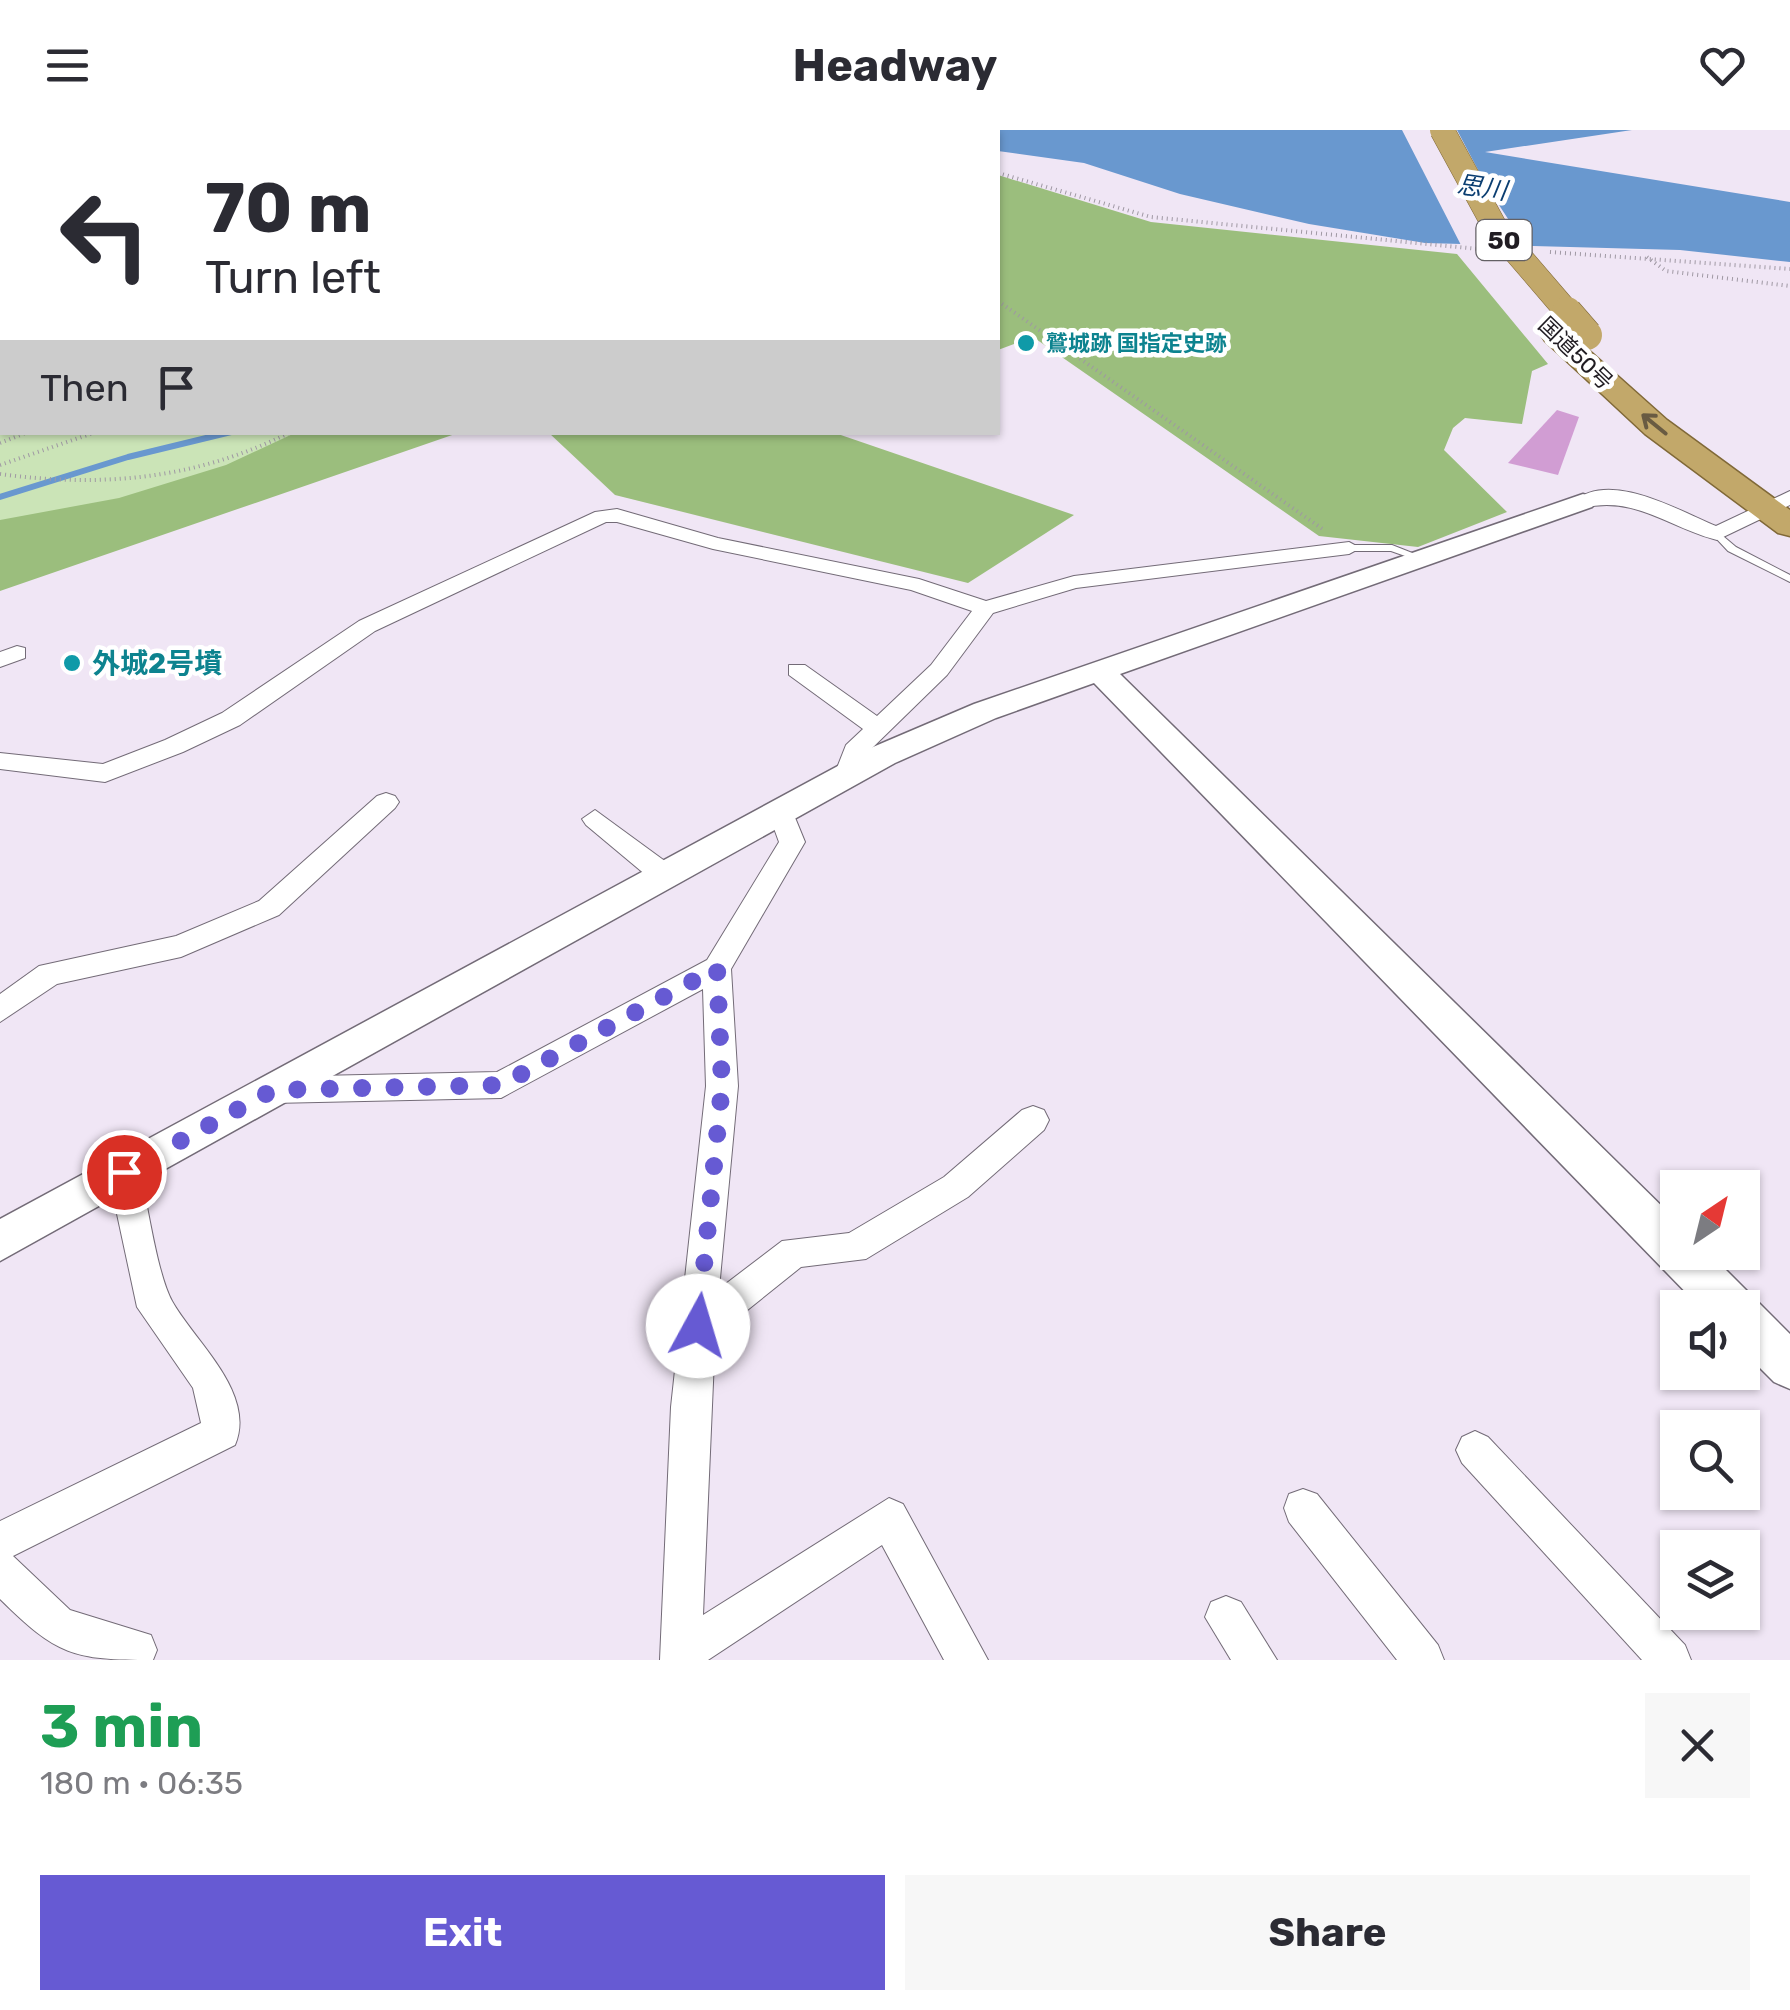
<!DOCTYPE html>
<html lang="en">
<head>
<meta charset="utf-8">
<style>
	:root { --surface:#fff; --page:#f7f7f7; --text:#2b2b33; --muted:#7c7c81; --accent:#665ad3 }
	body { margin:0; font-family:Rubik,"Noto Sans JP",sans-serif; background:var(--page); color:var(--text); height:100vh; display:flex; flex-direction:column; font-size:38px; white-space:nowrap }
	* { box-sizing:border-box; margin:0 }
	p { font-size:32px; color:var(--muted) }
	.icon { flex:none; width:55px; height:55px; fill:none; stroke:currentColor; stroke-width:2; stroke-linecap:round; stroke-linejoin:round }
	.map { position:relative; height:1530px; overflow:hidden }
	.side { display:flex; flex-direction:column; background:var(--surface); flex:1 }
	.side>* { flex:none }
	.hud { position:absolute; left:0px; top:0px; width:1000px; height:305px; box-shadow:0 2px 8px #0004; background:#fff; color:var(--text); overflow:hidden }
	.needle { width:65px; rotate:35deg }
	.buttons { position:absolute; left:1660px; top:1040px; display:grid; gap:20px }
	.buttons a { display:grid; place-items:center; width:100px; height:100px; border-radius:0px; background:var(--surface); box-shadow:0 2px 8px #0004; font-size:50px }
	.pin { position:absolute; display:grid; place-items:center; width:85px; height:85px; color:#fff; margin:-42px; border:5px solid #fff; border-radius:50%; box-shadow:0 2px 10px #0007 }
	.me { position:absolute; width:110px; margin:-55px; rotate:6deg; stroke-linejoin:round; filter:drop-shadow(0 0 8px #0008) }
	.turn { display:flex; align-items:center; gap:35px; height:210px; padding:0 40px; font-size:45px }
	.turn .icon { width:130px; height:130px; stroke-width:2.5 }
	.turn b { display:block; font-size:70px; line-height:85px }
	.then { display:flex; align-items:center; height:95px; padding:0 40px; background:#0003; gap:20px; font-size:38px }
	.round { display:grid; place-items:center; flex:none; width:105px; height:105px; border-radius:0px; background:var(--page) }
	.head { display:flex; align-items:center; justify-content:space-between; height:170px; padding:0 40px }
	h1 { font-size:60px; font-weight:700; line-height:75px; color:#1e9e55 }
	.button { display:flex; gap:20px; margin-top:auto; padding:20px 40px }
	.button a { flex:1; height:115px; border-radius:0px; background:var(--accent); color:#fff; font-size:40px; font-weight:700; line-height:115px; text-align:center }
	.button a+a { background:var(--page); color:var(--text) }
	header { display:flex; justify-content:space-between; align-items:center; height:130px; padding:0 40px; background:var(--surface); font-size:45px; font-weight:700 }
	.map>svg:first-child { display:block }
	.green { fill:#cbe4b7 }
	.forest { fill:#9bbe7d }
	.water { fill:#6998cf }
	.pier { fill:#f0e6f5 }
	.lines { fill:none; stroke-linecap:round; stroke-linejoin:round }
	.stream { stroke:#6998cf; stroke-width:6 }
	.building { fill:#d19dd3 }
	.service-casing { stroke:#736b77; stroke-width:2 }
	.minor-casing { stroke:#736b77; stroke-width:2 }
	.tertiary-casing { stroke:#736b77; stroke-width:3 }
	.trunk-casing { stroke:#806938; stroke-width:3 }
	.path { stroke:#9f98a3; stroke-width:4; stroke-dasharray:1 4; stroke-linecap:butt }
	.service { fill:#fff; fill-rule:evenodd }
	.minor { fill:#fff; fill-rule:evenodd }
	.tertiary { fill:#fff; fill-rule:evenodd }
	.trunk { fill:#c2a86a; fill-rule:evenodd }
	.trunk-bridge-far1-casing { stroke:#806938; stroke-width:25; stroke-linecap:butt }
	.trunk-bridge-casing { stroke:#806938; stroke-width:31; stroke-linecap:butt }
	.trunk-bridge-far1 { stroke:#c2a86a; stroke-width:24 }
	.trunk-bridge { stroke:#c2a86a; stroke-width:30 }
	.oneway { stroke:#695b42 }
	.route { stroke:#665ad3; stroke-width:18; stroke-dasharray:0 32.4 }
	.culture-dot { fill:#0f9aa8; stroke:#fff; stroke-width:4 }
	.labels { text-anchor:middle; stroke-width:9; stroke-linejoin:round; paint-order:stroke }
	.far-culture-label { font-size:22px; font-weight:bold; fill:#0d838f; stroke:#fff; text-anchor:start }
	.far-street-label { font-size:22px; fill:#201c22; stroke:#fff }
	.far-water-label { font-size:25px; font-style:italic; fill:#0b3e71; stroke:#fff }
	.shield { fill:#fff; stroke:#636064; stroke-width:2.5 }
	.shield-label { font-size:25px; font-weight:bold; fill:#201c22 }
	.culture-label { font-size:28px; font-weight:bold; fill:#0d838f; stroke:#fff; text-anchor:start }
</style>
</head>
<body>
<header><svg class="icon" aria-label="menu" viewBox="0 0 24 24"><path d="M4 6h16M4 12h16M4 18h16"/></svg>Headway<svg class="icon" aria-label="heart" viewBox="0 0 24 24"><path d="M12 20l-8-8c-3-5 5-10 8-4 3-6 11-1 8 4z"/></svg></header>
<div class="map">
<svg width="1790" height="1530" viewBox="0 0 1790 1530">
	<rect width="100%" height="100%" fill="#f0e6f5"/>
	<g class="green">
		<path d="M 207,0 L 704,1 L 726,0 L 715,2 L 205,2 Z"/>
		<path d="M 0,39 L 2,302 L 346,303 L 0,416 Z"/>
	</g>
	<g class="forest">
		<path d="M 998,45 L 1151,92 L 1457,124 L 1548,234 L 1532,241 L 1522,294 L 1465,288 L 1453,298 L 1444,320 L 1507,382 L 1418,417 L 1319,406 L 1033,207 L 998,220 Z"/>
		<path d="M 297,302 L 458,303 L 0,461 L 0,390 L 119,368 L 226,335 Z"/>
		<path d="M 549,303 L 835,303 L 1074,385 L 968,453 L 615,365 Z"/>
	</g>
	<path class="water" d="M 874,0 L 1632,0 L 1485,22 L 1790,72 L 1790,132 L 1680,120 L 1425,113 L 1309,94 L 1180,64 L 1084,33 L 998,21 L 998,2 Z"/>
	<path class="pier" d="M 1402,0 L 1457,0 L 1486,55 L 1529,121 L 1463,119 Z"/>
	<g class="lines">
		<path class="stream" d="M 0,367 L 128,327 L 231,302"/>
	</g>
	<path class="building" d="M 1557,280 L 1579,287 L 1558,345 L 1508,333 Z"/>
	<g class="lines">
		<g class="service-casing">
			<g id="service">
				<path d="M 195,0 L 202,0 L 200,2 L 193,2 Z"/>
				<rect x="0" y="14" width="2" height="4"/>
				<path d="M 1717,401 L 1736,417 L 1790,445 L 1790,452 L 1728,421 L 1712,404 Z"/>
				<path d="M 1392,415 L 1430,430 L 1425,433 L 1391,421 L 1349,421 L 1344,418 L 1349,415 Z"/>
			</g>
		</g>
		<g class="minor-casing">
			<g id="minor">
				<path d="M 1790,361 L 1790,375 L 1717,410 C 1669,398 1635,365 1583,378 L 1573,372 C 1610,339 1679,381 1716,396 Z"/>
				<path d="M 617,379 L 718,408 L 919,449 L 986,471 L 1074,446 L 1349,412 L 1360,418 L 1349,424 L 1076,458 L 993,483 L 947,545 L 866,624 L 857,649 L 848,652 L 835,643 L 846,615 L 863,599 L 789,545 L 789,535 L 805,535 L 877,586 L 931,535 L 972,481 L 911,460 L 713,419 L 617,392 L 606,392 L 375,501 L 240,595 L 183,622 L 105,652 L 0,639 L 0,623 L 103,634 L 165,610 L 222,583 L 359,491 L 595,382 Z"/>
				<path d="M 17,516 L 25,518 L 25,528 L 0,537 L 0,522 Z"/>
				<path d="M 386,663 L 395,666 L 399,672 L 395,678 L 279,785 L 181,827 L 57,854 L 0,892 L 0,864 L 39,836 L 176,806 L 259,771 L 377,666 Z"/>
				<path d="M 780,670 L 789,673 L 805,712 L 731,839 L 738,956 L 719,1159 L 782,1111 L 849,1103 L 944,1047 L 1022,980 L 1033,976 L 1044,980 L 1049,990 L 1044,1000 L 968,1067 L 866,1129 L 801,1137 L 715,1206 L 703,1485 L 889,1368 L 903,1374 L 988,1530 L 944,1530 L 882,1415 L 708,1530 L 660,1530 L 671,1277 L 706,956 L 703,859 L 501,968 L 273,973 L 262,969 L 257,960 L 262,951 L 273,947 L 497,942 L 707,830 L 779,712 L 767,679 Z"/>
				<path d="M 595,680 L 673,737 L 677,744 L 673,751 L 653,751 L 586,695 L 582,689 Z"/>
				<path d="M 124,1028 L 136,1032 L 140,1042 C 148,1076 157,1143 172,1171 C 194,1211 257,1263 235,1315 L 13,1426 L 70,1480 L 151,1505 L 157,1520 L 153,1530 C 72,1530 57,1525 0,1469 L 0,1391 L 201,1293 L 193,1258 L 137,1177 L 108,1042 L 112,1032 Z"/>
				<path d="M 1475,1301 L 1488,1307 L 1685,1515 L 1691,1530 L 1642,1530 L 1462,1333 L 1456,1320 L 1462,1307 Z"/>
				<path d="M 1303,1359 L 1317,1364 L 1438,1515 L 1444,1530 L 1397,1530 L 1289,1392 L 1284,1378 L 1289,1364 Z"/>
				<path d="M 1226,1466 L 1241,1472 L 1277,1530 L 1231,1530 L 1205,1487 L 1211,1472 Z"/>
			</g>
		</g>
		<g class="tertiary-casing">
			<path id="tertiary" d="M 1583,364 L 1592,367 L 1596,372 L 1592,377 L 1120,544 L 1678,1092 L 1678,1122 L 1708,1122 L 1790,1204 L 1790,1259 L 1774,1252 L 1742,1220 L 1742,1178 L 1701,1178 L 1094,553 L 996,588 L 895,633 L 0,1131 L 0,1089 L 873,617 L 974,574 Z"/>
		</g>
		<g class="trunk-casing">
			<path id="trunk" d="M 1555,197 L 1565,199 L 1667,290 L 1790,380 L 1790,406 L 1778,403 L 1645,304 L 1545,211 L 1541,205 Z"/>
		</g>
		<g class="path">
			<path d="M 705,0 L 724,2"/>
			<path d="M 998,43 L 1151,87 L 1478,119"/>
			<path d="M 1550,122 L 1790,139"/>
			<path d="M 1647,127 L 1666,141 L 1790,156"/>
			<path d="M 998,171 L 1324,400"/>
			<path d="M 0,313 L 28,302"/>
			<path d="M 0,335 L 96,302"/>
			<path d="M 0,344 C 103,358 197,349 291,302"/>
		</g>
		<use href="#service" class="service"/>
		<use href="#minor" class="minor"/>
		<use href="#tertiary" class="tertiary"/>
		<use href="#trunk" class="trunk"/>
		<g class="trunk-bridge-far1-casing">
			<path id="trunk-bridge-far1" d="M 1442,0 L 1496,99 L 1569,184"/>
		</g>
		<g class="trunk-bridge-casing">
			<path id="trunk-bridge" d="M 1567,182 L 1587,205"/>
		</g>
		<use href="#trunk-bridge-far1" class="trunk-bridge-far1"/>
		<use href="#trunk-bridge" class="trunk-bridge"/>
	</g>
	<defs><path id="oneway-shaft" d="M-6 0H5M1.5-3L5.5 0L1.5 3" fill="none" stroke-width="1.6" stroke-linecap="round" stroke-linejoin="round" transform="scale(2.5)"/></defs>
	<use class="oneway" href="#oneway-shaft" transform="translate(1654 294) rotate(-141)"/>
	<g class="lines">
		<path class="route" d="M 124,1042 L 273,960 L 501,955 L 717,838 L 722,956 L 698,1196"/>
	</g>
	<g class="culture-dot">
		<circle cx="1026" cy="213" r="10"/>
		<circle cx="72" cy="533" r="10"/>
	</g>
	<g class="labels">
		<g class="far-culture-label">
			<text x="1046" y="221">鷲城跡 国指定史跡</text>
		</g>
		<g class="far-street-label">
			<text transform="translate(1576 223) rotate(44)" y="8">国道50号</text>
		</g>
		<g class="far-water-label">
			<text transform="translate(1482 57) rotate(8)" y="9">思川</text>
		</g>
		<rect class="shield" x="1476.5" y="90" width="55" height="40" rx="8"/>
		<g class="shield-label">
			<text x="1504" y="119">50</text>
		</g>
		<g class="culture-label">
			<text x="92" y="543">外城2号墳</text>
		</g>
	</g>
</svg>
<div class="buttons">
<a><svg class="needle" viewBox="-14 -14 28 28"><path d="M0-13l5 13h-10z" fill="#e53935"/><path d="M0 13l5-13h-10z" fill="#7c7c81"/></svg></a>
<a><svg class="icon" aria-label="sound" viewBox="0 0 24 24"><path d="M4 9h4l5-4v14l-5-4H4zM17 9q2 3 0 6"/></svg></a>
<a><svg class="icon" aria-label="search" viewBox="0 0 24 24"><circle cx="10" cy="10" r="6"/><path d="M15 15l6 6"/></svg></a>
<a><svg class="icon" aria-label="layers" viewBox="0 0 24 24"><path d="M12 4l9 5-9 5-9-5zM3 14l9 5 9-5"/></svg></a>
</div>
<div class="pin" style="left:124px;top:1042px;background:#d93025"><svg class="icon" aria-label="arrive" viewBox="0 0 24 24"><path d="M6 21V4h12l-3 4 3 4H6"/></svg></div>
<svg class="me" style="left:698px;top:1196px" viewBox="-20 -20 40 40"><circle r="19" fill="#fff"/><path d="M0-13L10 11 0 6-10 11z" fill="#665ad3"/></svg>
<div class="hud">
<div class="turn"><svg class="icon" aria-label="left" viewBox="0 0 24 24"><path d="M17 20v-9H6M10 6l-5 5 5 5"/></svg><div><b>70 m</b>Turn left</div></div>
<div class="then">Then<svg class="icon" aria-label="arrive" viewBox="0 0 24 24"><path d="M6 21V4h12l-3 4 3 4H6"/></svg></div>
</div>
</div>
<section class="side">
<div class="head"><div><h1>3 min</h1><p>180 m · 06:35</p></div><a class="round"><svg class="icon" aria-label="close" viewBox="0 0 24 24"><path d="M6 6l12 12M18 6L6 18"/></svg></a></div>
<div class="button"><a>Exit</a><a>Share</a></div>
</section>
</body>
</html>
